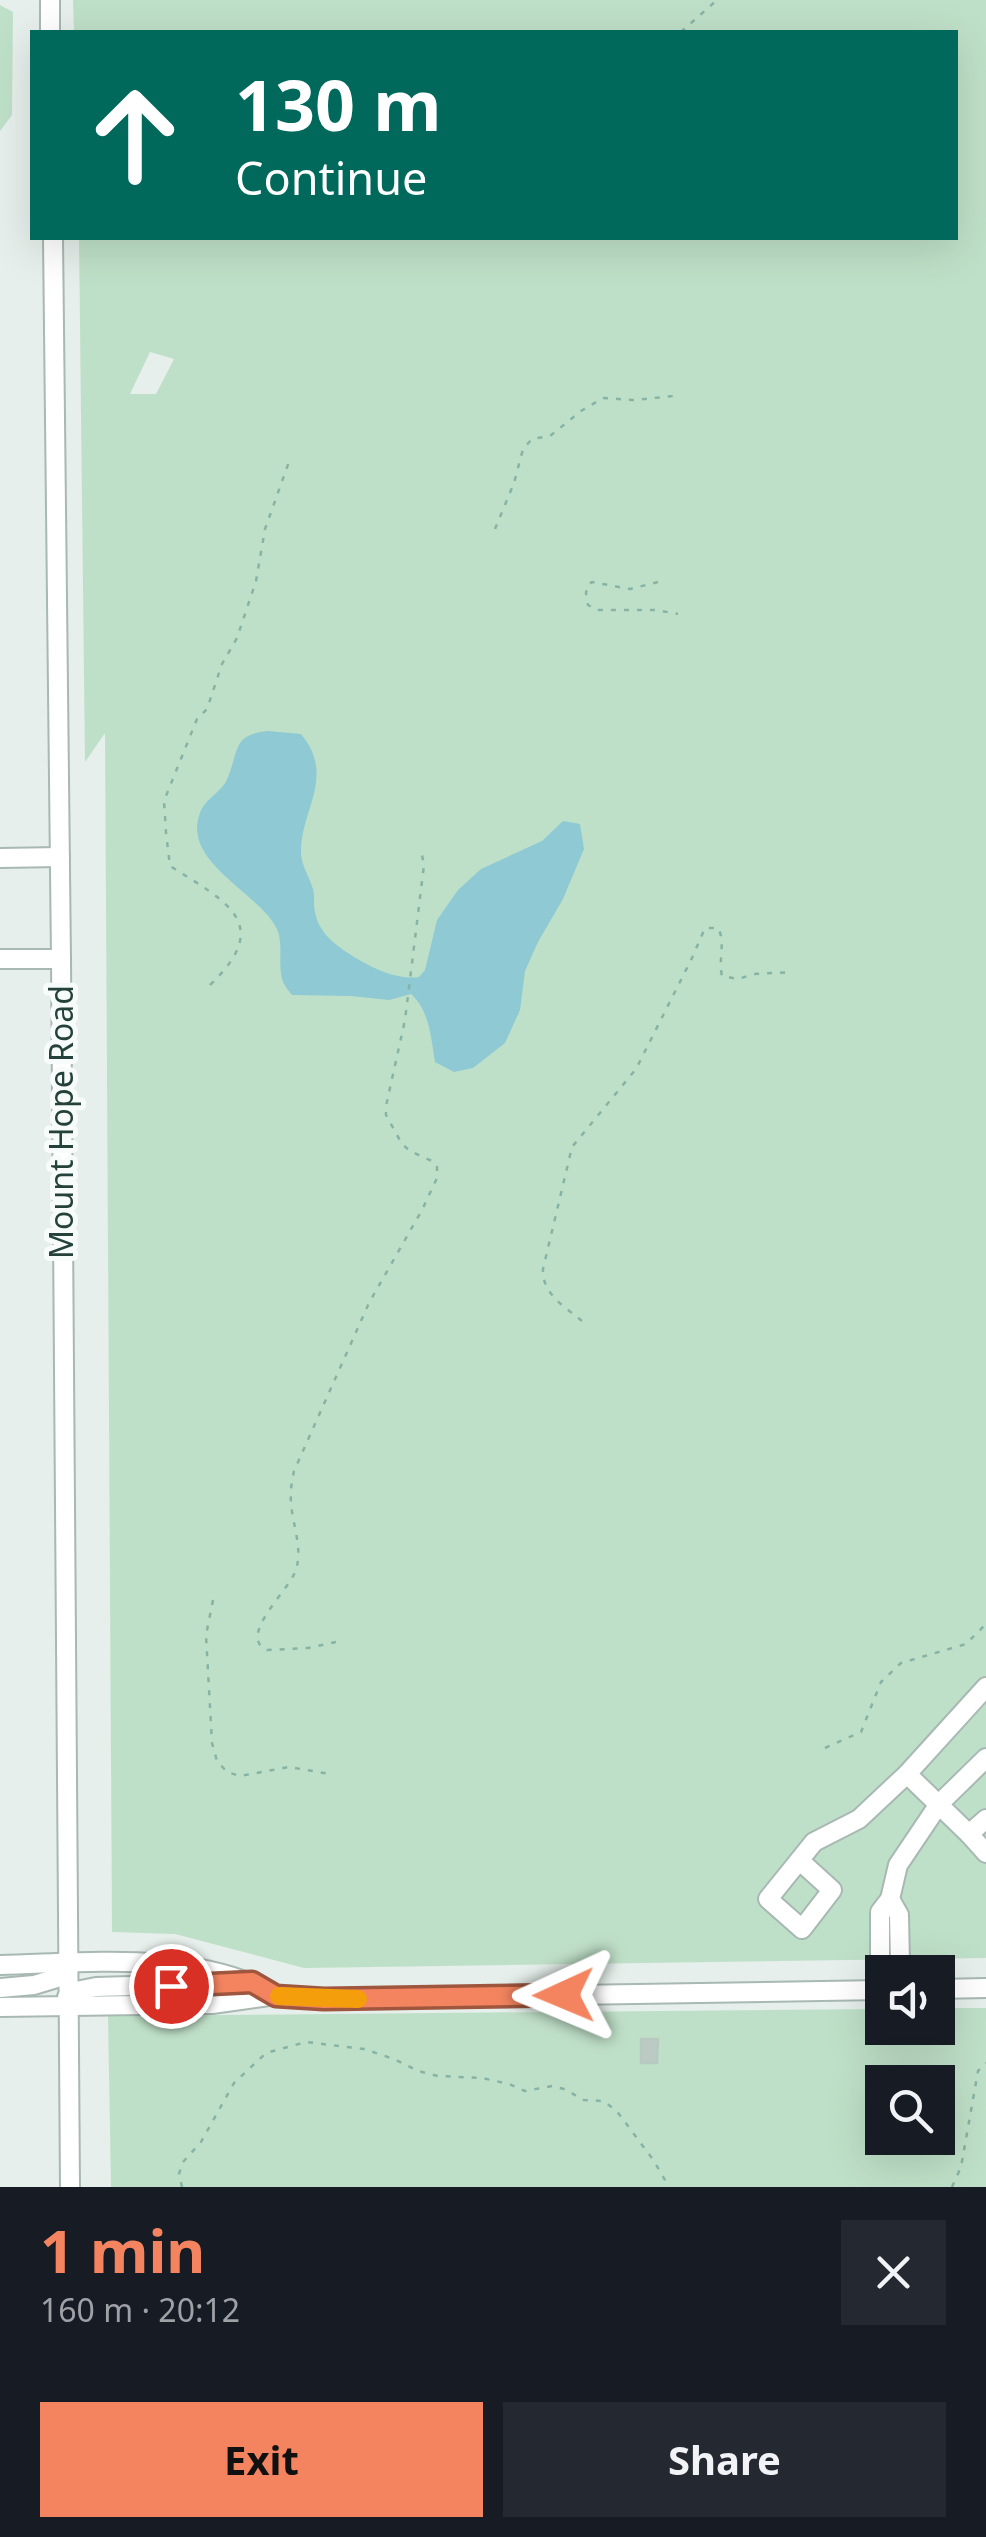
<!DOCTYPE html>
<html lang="en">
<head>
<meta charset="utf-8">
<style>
	:root { --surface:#171b24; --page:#242831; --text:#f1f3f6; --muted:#9ea1a6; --accent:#f4845f }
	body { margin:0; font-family:"Noto Sans",sans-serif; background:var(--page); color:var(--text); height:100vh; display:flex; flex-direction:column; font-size:38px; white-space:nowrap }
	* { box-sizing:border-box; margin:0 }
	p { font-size:32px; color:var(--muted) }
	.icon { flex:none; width:55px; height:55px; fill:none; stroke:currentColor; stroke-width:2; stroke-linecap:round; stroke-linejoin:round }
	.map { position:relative; height:2187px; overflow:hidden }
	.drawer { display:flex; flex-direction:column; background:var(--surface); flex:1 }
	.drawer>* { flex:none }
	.guide { position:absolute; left:30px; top:30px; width:928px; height:210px; border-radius:0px; box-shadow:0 10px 40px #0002; background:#00695c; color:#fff; overflow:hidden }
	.fabs { position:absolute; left:865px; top:1955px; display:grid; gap:20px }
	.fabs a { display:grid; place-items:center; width:90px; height:90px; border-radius:0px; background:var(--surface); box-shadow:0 10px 40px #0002; font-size:50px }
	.pin { position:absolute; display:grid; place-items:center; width:85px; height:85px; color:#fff; margin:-42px; border:5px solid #fff; border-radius:50%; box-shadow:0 2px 10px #0007 }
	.me { position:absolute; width:110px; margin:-55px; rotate:269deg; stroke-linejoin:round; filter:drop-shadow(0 0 8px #0008) }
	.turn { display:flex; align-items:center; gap:35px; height:210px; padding:0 40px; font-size:45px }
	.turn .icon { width:130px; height:130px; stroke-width:2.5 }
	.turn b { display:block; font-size:70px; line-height:85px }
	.round { display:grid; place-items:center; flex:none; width:105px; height:105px; border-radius:0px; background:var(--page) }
	.head { display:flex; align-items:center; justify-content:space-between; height:170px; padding:0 40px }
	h1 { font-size:60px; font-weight:700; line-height:75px; color:var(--accent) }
	.button { display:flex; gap:20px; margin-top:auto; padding:20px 40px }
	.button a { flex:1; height:115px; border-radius:0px; background:var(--accent); color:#111; font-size:40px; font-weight:700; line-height:115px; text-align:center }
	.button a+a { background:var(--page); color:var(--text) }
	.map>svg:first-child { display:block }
	.green { fill:#bfe0c8; fill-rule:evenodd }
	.water { fill:#8ec9d4 }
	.building { fill:#bbcac4; stroke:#b8c9c2; stroke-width:2.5 }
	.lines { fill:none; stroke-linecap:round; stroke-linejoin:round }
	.minor-casing { stroke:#a8b8b2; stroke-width:22 }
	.path { stroke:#86b3a5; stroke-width:2.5; stroke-dasharray:5 8; stroke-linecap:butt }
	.minor { stroke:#fff; stroke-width:18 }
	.route-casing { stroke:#9f563e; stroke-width:25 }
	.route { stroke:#f4845f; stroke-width:18 }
	.slow { stroke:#f59e0b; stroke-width:18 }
	.labels { text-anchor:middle; stroke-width:10; stroke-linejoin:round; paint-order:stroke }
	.street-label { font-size:32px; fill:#24423a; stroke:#f7fbf9 }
</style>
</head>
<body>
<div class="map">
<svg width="986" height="2187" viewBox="0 0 986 2187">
	<rect width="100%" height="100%" fill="#e6efeb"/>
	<g class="green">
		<path d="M 73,0 L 986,0 L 986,1958 L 304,1968 L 175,1934 L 112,1932 L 105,733 L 85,762 L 79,238 L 955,238 L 955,32 L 74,32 ZM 150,352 L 174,359 L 156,394 L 130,394 Z"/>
		<path d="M 0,5 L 13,12 L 12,115 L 0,131 Z"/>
		<path d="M 938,2008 L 986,2008 L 986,2187 L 111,2187 L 108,2016 L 882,2009 L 882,2028 L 938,2028 ZM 882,2082 L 938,2082 L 938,2138 L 882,2138 Z"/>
	</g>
	<path class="water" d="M 268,731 L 301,734 C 336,776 301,809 301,852 C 301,865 309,876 313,889 C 315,896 313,904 315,912 C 319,936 341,949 361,961 C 377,970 399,980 419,977 L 425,970 L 437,920 L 458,890 L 481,869 L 542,841 L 563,821 L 580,824 L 584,849 L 563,899 L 538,942 L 525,971 L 520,1010 L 505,1043 L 473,1068 L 454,1072 L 435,1062 C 431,1039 430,1011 411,994 L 389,1000 L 351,996 L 292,995 C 289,991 285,987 283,982 C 277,966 284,945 277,929 C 259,892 181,862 200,813 C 206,797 223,792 228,777 C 239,750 233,734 268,731 Z"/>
	<path class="building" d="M 641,2039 L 658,2039 L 657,2063 L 641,2063 Z"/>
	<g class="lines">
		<g class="minor-casing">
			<g id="minor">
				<path d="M 50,0 L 50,32"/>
				<path d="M 53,238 L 61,959 L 70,2187"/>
				<path d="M 0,858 L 60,857"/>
				<path d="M 0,959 L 61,959"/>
				<path d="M 986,1819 L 969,1834 L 986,1853"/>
				<path d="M 969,1834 L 907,1774 L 986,1687"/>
				<path d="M 800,1861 L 832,1890 L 802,1929 L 768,1899 L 814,1842 L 859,1819 L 907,1774"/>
				<path d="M 0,1965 C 89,1963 195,1950 275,1995"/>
				<path d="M 890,1972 L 880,1963 L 880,1912 L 890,1899 L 898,1865 L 939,1804 L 986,1758"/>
				<path d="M 890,1972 L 900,1963 L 899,1915 L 890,1899"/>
				<path d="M 0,1988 L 34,1985 L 67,1975"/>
				<path d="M 938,1989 L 986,1988"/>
				<path d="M 67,1997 L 81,1990 L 96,1987 L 236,1983"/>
				<path d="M 0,2007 L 212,2004 L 276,1995 L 324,1999 L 882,1990"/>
			</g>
		</g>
		<g class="path">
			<path d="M 681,32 L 717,0"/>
			<path d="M 495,529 L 514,483 L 523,449 L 532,439 L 550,436 L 581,411 L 603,398 L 633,400 L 674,396"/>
			<path d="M 658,582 L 630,589 L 592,582 L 588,585 L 586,593 L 588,605 L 598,610 L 656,610 L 678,614"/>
			<path d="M 210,985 C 275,923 225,901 170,866 L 166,833 L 164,801 L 197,719 L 207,709 L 222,664 L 237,638 L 256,581 L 265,529 L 290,459"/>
			<path d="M 582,1321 C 564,1306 542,1294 543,1269 L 572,1147 L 636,1069 L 692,958 L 705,928 L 718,928 C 726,942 718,960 722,976 L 738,979 L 754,974 L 793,972"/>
			<path d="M 213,1600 L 206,1635 L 212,1743 L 217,1761 L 227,1772 L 240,1776 L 289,1767 L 330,1774"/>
			<path d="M 336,1642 L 308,1648 L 267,1650 C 237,1637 288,1591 295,1572 C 304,1550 292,1524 291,1502 C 290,1491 292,1481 294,1471 L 369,1303 L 422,1210 L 437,1178 L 437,1167 L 434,1162 L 410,1151 L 402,1144 L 386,1115 L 386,1106 L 405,1020 L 424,865 L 421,850"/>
			<path d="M 825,1748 L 861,1732 L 881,1682 L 901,1663 L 966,1644 L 986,1624"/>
			<path d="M 182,2187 L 179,2174 L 183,2162 L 201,2142 L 234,2083 L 266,2053 L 306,2042 L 364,2049 L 394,2059 L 418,2071 L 438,2076 L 482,2078 L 509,2084 L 525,2091 L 552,2086 L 564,2089 L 584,2100 L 603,2101 L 616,2110 L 654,2161 L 669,2187"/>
			<path d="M 952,2187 L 961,2167 L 978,2071 L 986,2063"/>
		</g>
		<use href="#minor" class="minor"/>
	</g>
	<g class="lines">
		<g class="route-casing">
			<path id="route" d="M 171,1986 L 252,1982 L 276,1996 L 324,1999 L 564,1995"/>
		</g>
		<use href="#route" class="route"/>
		<path class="slow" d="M 279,1996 L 358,1999"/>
	</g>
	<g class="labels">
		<g class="street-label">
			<text transform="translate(62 1122) rotate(-90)" y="11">Mount Hope Road</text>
		</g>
	</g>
</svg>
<div class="fabs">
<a><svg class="icon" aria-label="sound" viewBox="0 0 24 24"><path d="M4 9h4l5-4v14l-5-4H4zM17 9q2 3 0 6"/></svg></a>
<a><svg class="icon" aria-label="search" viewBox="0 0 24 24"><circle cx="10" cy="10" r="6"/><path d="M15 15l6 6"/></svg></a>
</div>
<div class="pin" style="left:171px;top:1986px;background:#d93025"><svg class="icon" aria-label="arrive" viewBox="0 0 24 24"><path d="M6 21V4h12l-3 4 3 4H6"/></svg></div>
<svg class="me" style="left:564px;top:1995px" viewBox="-20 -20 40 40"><path d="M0-17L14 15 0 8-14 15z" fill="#f4845f" stroke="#fff" stroke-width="4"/></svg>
<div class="guide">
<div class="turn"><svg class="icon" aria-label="ahead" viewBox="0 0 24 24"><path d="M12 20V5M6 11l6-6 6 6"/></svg><div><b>130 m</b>Continue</div></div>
</div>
</div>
<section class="drawer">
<div class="head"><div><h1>1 min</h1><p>160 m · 20:12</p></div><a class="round"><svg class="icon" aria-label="close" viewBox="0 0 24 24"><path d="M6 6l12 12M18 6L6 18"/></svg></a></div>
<div class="button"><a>Exit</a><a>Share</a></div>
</section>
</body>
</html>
